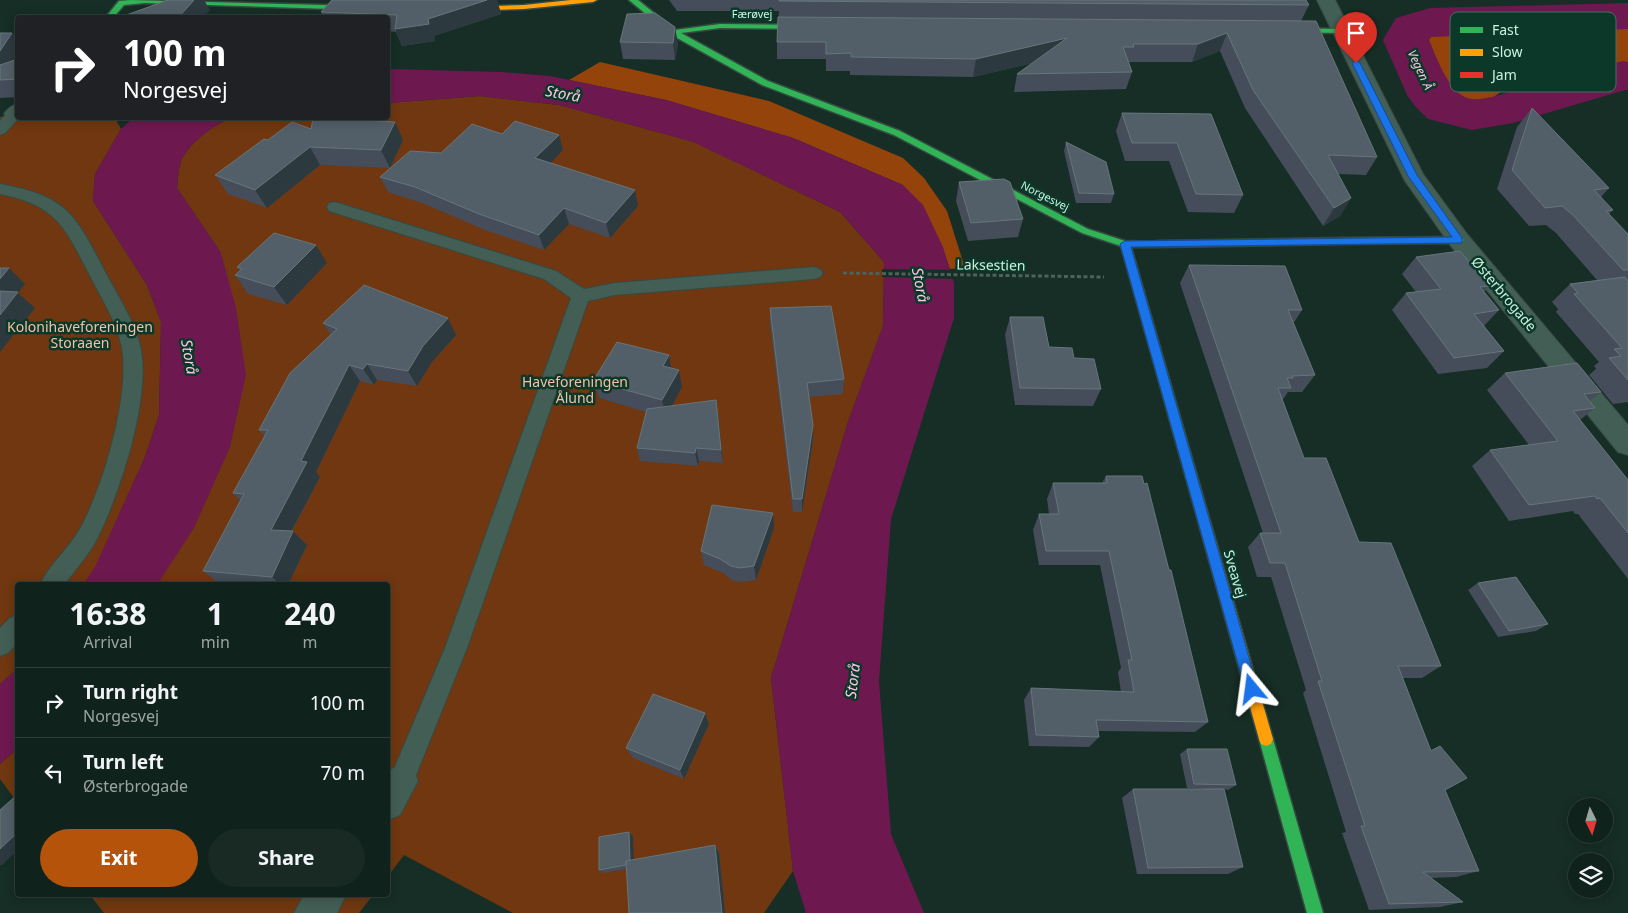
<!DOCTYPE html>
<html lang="en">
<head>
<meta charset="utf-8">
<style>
	:root { --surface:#10221c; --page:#192a25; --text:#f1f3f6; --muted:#9ca4a3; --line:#303f3b; --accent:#b45309 }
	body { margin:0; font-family:"Noto Sans",sans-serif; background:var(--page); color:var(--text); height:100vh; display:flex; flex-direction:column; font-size:19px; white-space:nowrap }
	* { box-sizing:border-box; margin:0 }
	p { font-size:16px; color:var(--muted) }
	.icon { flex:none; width:28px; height:28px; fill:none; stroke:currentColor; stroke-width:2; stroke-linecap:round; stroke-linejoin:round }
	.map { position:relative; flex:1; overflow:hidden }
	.details { position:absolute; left:15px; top:582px; width:375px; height:315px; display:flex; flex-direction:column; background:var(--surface); border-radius:5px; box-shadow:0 2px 12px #0003,0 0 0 1px var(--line) }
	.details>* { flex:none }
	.guide { position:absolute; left:15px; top:15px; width:375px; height:105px; border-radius:5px; box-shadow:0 2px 12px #0003,0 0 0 1px var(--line); background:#202124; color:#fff; overflow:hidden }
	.needle { width:32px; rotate:175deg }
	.buttons { position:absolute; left:1568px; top:798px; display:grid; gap:10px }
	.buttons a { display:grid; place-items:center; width:45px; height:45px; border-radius:50%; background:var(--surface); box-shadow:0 2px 12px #0003,0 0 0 1px var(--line); font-size:25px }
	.pin { position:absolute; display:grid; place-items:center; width:42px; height:42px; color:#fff; margin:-51px -21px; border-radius:50% 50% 50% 0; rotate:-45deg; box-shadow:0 0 5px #0007 }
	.pin .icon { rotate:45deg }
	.me { position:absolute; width:55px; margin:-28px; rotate:344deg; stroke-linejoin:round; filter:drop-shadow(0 0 4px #0008) }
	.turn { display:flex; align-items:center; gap:18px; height:105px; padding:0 25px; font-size:22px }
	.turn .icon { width:65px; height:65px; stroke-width:2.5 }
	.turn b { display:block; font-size:35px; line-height:42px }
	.eta { display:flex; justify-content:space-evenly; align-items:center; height:85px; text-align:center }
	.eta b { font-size:30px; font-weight:700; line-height:35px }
	.primary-button { display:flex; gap:10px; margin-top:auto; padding:10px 25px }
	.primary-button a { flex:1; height:58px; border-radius:30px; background:var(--accent); color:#fff; font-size:20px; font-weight:700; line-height:58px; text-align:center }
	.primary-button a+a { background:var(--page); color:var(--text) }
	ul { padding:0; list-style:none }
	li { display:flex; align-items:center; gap:15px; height:70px; padding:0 25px; border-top:1px solid var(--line) }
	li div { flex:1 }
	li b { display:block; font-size:19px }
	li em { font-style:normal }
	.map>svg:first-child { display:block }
	.green { fill:#703710 }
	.forest { fill:#94440a }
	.water { fill:#6d1950 }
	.pier { fill:#162e26 }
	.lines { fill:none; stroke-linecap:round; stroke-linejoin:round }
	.river { fill:#6d1950; fill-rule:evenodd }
	.lane-casing { stroke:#354a42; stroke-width:2 }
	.street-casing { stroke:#354a42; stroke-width:2 }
	.fast-casing { stroke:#354a42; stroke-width:3 }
	.slow-casing { stroke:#354a42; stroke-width:3 }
	.jam-casing { stroke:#354a42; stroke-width:3 }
	.path { stroke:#4b635a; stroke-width:3; stroke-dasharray:4 2.5; stroke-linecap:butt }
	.lane { fill:#435e55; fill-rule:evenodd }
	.street { fill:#435e55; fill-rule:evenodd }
	.fast { fill:#30b455; fill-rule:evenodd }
	.slow { fill:#ff9f0a; fill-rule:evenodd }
	.jam { fill:#e5322d; fill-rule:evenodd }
	.wall { fill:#444d59 }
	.shaded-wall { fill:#2c393f }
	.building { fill:#535f68; stroke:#66767a }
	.route { fill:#1a73e8; stroke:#114b97 }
	.labels { text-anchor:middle; stroke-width:5; stroke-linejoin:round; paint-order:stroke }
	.far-street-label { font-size:11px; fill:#cbf1e0; stroke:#0b3829 }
	.far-water-label { font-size:12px; font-style:italic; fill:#fbc7e2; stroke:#0b3829 }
	.street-label { font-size:14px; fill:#cbf1e0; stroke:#0b3829 }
	.park-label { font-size:14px; fill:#f4c0a7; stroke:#0b3829 }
	.water-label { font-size:15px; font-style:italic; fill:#fbc7e2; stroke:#0b3829 }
	.key { fill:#0b3829; stroke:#457060; stroke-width:1 }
	.key-label { font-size:14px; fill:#cbf1e0 }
</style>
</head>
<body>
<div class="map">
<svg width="1628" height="913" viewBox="0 0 1628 913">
	<rect width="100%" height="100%" fill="#162e26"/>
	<g class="green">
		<path d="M 480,96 L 559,105 L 694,142 L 840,212 L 884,262 L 883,326 L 848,422 L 771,678 L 793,871 L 764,913 L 513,913 L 404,855 L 388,876 L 388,585 L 153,585 L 221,253 L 177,188 C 178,180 178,172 180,164 C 186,145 213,125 231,118 L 388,118 L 388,103 Z"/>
		<path d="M 17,113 L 18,118 L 115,118 L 121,129 L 95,174 L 93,201 L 147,285 L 161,322 L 159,415 L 145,457 L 95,568 L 83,585 L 18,585 L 17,669 L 0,684 L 0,117 Z"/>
		<path d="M 17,749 L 17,802 L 0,779 L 0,764 Z"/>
		<path d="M 90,895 L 373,895 L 359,913 L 104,913 Z"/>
	</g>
	<g class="forest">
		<path d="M 1628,21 L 1628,64 L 1611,62 L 1529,71 L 1487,102 L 1467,101 L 1449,92 L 1422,44 L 1439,30 Z"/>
		<path d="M 600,62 L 769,101 L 903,158 L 924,178 L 947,211 L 965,268 L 950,269 L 942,247 L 903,185 L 793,138 L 666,100 L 569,80 Z"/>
	</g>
	<g class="water">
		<path d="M 388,69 L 501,72 L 550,76 L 666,100 L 793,138 L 903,185 L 923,205 L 943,247 L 954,283 L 954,318 L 891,519 L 879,681 L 891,834 L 924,913 L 806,913 L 793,871 L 771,678 L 848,422 L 883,326 L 884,262 L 840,212 L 693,142 L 559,105 L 480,96 L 388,103 Z"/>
		<path d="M 133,118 L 231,118 C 213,125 186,145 180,164 C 178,172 178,180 177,188 L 221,253 L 236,308 L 246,375 L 230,447 L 194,528 L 157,585 L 83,585 L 95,567 L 145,457 L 159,415 L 161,322 L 147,285 L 93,201 L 95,174 L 121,129 Z"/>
		<path d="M 17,669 L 17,749 L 0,764 L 0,684 Z"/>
	</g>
	<path class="pier" d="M 882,269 L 953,270 L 956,279 L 882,277 Z"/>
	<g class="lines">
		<path class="river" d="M 1628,3 L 1628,29 L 1431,37 L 1429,40 C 1437,58 1450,97 1472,99 C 1478,100 1485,98 1492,97 L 1606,65 L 1623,61 L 1628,62 L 1628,90 L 1625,90 L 1513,123 L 1472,130 L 1428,119 L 1414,105 L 1407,95 L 1383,40 L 1396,18 L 1430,8 Z"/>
		<g class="lane-casing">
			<g id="lane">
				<path d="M 14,109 L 18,110 L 19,118 L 5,133 L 0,135 L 0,121 L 9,111 Z"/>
				<path d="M 0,184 C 66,196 75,213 104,270 C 117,295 133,318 140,345 C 152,396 120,493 97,539 C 88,556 75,570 64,585 L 40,585 C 50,563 70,548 81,527 C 104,484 130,395 122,348 C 117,321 100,296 88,272 C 64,225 55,205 0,194 Z"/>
				<path d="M 335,202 L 556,271 L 584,289 L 615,283 L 814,267 L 820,269 L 823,273 L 820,277 L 814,279 L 615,295 L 588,301 L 467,648 L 410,790 L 401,793 L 392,790 L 389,781 L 445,648 L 571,298 L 544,279 L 329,211 L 327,207 L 329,203 Z"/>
				<path d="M 18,615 L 18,642 L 8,653 L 0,656 L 0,628 L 10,618 Z"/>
			</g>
		</g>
		<g class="street-casing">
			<g id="street">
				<path d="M 1317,0 L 1335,0 L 1423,174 L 1467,234 L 1628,425 L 1628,455 L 1618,452 L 1451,246 L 1405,181 Z"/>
				<path d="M 18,104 L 18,118 L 22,118 L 14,120 L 7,118 L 4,114 C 8,108 11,106 18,104 Z"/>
				<path d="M 401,764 L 413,769 L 418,781 L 400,815 L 388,820 L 388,771 Z"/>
				<path d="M 304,895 L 346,895 L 337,913 L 294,913 Z"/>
			</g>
		</g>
		<g class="fast-casing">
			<g id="fast">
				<path d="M 131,0 L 362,6 L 366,8 L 362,10 L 145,3 L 124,5 L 113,18 L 105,18 L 119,1 Z"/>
				<path d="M 629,0 L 638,0 L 675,30 L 720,24 L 817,25 L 818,27 L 814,29 L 720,28 L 681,33 L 768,81 L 900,131 L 1088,229 L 1125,241 L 1160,242 L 1160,246 L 1157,247 L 1131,247 L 1216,542 L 1214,546 L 1210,547 L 1206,546 L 1204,542 L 1121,246 L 1082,233 L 894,135 L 762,85 L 670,34 Z"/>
				<path d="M 1279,28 L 1340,29 L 1344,31 L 1340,33 L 1282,32 L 1279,32 Z"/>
				<path d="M 1459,237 L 1464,240 L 1459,243 L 1343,244 L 1338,241 L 1343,238 Z"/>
				<path d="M 1266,732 L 1271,734 L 1273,739 L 1323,913 L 1307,913 L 1259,739 L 1261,734 Z"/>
			</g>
		</g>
		<g class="slow-casing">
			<g id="slow">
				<path d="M 571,0 L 597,0 L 593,2 L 524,9 L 463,11 L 459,9 L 463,7 L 524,5 Z"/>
				<path d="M 1210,537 L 1214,538 L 1216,542 L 1273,739 L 1271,744 L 1266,746 L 1261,744 L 1259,739 L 1204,542 L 1206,538 Z"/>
			</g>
		</g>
		<g class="jam-casing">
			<path id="jam" d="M 1343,238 L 1348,241 L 1343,244 L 1157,247 L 1152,244 L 1157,241 Z"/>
		</g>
		<path class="path" d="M 843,273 L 1104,277"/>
		<use href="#lane" class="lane"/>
		<use href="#street" class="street"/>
		<use href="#fast" class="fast"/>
		<use href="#slow" class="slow"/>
		<use href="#jam" class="jam"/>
	</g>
	<g class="wall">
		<path d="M 332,0 L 519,0 L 497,0 L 501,14 L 434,36 L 435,41 L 402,46 L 396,32 L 388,31 L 388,18 L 324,18 L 321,12 Z"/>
		<path d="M 669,0 L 1306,0 L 1309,5 L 1301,21 L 1377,157 L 1366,175 L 1338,174 L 1351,198 L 1340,216 L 1323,226 L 1245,108 L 1220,51 L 1192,62 L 1129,62 L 1132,72 L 1126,89 L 1014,92 L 1017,74 L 1033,63 L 973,77 L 850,75 L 850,71 L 826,71 L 826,59 L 777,59 L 777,42 L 779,11 L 677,11 Z"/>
		<path d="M 675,27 L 678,45 L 675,60 L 623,59 L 620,42 Z"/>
		<path d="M 0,33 L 12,33 L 18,39 L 18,97 L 0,98 Z"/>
		<path d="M 1532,108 L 1609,188 L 1601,197 L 1613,210 L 1609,214 L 1628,234 L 1628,402 L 1613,404 L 1589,375 L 1596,369 L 1594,366 L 1599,362 L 1556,312 L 1558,309 L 1552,302 L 1570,284 L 1597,280 L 1556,233 L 1546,225 L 1529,226 L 1497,189 L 1517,127 Z"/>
		<path d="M 1122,113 L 1211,114 L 1243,195 L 1234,213 L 1188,212 L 1169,161 L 1125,161 L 1116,131 Z"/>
		<path d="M 311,129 L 403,140 L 390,168 L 320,165 L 267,208 L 228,194 L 215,175 L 268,140 Z"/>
		<path d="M 502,134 L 559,135 L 563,150 L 550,163 L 638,206 L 610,238 L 569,224 L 544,250 L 485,230 L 422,203 L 388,192 L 380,177 Z"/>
		<path d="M 1066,142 L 1114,194 L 1111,203 L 1076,203 L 1064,151 Z"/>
		<path d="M 959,182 L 1023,219 L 1018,237 L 968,241 L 956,201 Z"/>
		<path d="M 1416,257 L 1490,286 L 1484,292 L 1499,310 L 1484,326 L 1504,351 L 1487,368 L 1438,374 L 1392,310 L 1406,293 L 1416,292 L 1402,274 Z"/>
		<path d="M 327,263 L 287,305 L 248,294 L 235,275 L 240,271 L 237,267 Z"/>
		<path d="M 1189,265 L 1302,310 L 1293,324 L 1315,375 L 1302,392 L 1288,392 L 1282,401 L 1304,458 L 1359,542 L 1441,666 L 1422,678 L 1403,678 L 1431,750 L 1440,746 L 1445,790 L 1479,871 L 1456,877 L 1431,878 L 1463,902 L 1440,907 L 1369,910 L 1342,833 L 1346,832 L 1303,693 L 1306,690 L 1271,577 L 1257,577 L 1248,547 L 1260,533 L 1263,533 L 1180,283 Z"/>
		<path d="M 770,308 L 844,379 L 843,394 L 809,397 L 813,439 L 802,512 L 793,512 L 770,323 Z"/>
		<path d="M 1010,317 L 1049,347 L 1074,358 L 1101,389 L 1093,406 L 1015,405 L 1005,335 Z"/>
		<path d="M 323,323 L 456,335 L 432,362 L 417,386 L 377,380 L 374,385 L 360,381 L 316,472 L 320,477 L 292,531 L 293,531 L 307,545 L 288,585 L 231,585 L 220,584 L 203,571 L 240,500 L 233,493 L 265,436 L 259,430 L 331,335 Z"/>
		<path d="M 669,355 L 671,368 L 679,370 L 682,387 L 672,406 L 718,414 L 723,463 L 699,461 L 698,466 L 640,461 L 637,448 L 646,412 L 599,398 L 593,381 Z"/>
		<path d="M 1505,373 L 1601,392 L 1590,401 L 1595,408 L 1580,420 L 1628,480 L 1628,579 L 1578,514 L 1575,514 L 1573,511 L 1509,521 L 1472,466 L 1490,450 L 1529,445 L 1487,390 Z"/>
		<path d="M 1106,476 L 1144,484 L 1208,722 L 1195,732 L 1098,731 L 1099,737 L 1089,747 L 1029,746 L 1024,700 L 1031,688 L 1121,692 L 1118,672 L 1121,668 L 1100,565 L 1039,565 L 1033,530 L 1039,514 L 1049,514 L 1047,499 L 1053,483 L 1102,483 Z"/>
		<path d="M 774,528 L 756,580 L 742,582 L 733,581 L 723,573 L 704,565 L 701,551 Z"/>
		<path d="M 1478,583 L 1548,624 L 1536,631 L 1498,637 L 1468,590 Z"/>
		<path d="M 705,713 L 709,724 L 684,779 L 633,758 L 626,748 Z"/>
		<path d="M 1187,749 L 1236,785 L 1228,790 L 1224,789 L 1243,867 L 1228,874 L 1137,874 L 1122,798 L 1133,789 L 1210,789 L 1187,788 L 1180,754 Z"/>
		<path d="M 629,832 L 633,836 L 633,860 L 715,845 L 719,853 L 725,913 L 629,913 L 627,869 L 603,873 L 599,870 Z"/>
	</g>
	<g class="shaded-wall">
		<path d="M 194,0 L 204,0 L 210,10 L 203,18 L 178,18 Z"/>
		<path d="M 487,0 L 497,0 L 501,14 L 434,36 L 435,41 L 402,46 L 395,29 Z"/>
		<path d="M 675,27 L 678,45 L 675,60 L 673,43 Z"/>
		<path d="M 12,33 L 18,39 L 18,61 L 0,80 L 0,51 Z"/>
		<path d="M 1227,33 L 1220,51 L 1192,62 L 1198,44 Z"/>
		<path d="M 1067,38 L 1063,56 L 973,77 L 976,59 Z"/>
		<path d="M 395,122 L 403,140 L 390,168 L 381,150 Z"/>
		<path d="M 559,135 L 563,150 L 540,174 L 535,158 Z"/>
		<path d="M 310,147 L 320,165 L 267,208 L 255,190 Z"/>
		<path d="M 635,190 L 638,206 L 610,238 L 606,223 Z"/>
		<path d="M 1351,198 L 1340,216 L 1323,226 L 1334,208 Z"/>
		<path d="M 564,208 L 569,224 L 544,250 L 539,235 Z"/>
		<path d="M 316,245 L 327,263 L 287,305 L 274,287 Z"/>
		<path d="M 9,268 L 25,284 L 18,293 L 35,308 L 0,352 L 0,279 Z"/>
		<path d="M 448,318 L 456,335 L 432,362 L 417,386 L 408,371 L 423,346 Z"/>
		<path d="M 669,355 L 672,373 L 663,366 Z"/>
		<path d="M 367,364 L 377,380 L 374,385 L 363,369 Z"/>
		<path d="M 349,365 L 360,381 L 316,472 L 320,477 L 285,543 L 271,530 L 301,461 Z"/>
		<path d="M 679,370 L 682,387 L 666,417 L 662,400 Z"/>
		<path d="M 716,400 L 718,414 L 723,463 L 721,450 Z"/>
		<path d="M 813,425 L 813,439 L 802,512 L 802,499 Z"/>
		<path d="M 696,448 L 699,461 L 698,466 L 695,453 Z"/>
		<path d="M 773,513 L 774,528 L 756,580 L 754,566 Z"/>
		<path d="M 293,531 L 307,545 L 288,585 L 281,585 L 272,577 Z"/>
		<path d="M 705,713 L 709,724 L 684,779 L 680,770 Z"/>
		<path d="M 18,832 L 18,850 L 2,865 L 0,865 L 0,849 Z"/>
		<path d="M 629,832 L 633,836 L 634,868 L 630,864 Z"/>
		<path d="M 715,845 L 719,853 L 725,913 L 722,913 Z"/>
	</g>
	<g class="building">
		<path d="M 168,0 L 194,0 L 178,18 L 118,18 Z"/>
		<path d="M 332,0 L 487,0 L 428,19 L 429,24 L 395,29 L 397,15 L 321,12 Z"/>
		<path d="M 779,0 L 1306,0 L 1309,5 L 779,1 Z"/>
		<path d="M 655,13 L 675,27 L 673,43 L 620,42 L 627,14 Z"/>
		<path d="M 778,17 L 1316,21 L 1377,157 L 1328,155 L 1351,198 L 1334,208 L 1253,90 L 1227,33 L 1198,44 L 1133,44 L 1134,47 L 1123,47 L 1132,72 L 1017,74 L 1067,38 L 976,59 L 851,57 L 851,53 L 826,54 L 826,42 L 777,42 Z"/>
		<path d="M 0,33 L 12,33 L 0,51 Z"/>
		<path d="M 18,59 L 18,79 L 0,80 L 0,65 Z"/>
		<path d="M 1532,108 L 1609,188 L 1594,190 L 1613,210 L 1606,211 L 1628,234 L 1628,270 L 1623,270 L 1573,215 L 1562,206 L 1545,208 L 1512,170 Z"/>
		<path d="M 1122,113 L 1211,114 L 1243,195 L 1196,194 L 1177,143 L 1132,143 Z"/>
		<path d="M 332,118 L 395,122 L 381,150 L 310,147 L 255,190 L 215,175 L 264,139 L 268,140 L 292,122 L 311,129 L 313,119 Z"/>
		<path d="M 515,121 L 559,135 L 535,158 L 635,190 L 606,223 L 564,208 L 539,235 L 479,214 L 415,187 L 380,177 L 410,151 L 441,153 L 472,124 L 502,134 Z"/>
		<path d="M 1066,142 L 1106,162 L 1114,194 L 1079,193 Z"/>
		<path d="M 1004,179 L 1010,182 L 1023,219 L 971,223 L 959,182 Z"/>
		<path d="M 274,233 L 316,245 L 274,287 L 235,275 L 242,269 L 237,267 Z"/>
		<path d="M 1460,251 L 1490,286 L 1480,287 L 1499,310 L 1474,314 L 1504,351 L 1454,358 L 1406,293 L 1441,289 L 1416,257 Z"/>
		<path d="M 1189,265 L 1285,266 L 1302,310 L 1288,310 L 1315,375 L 1292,376 L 1293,378 L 1287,378 L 1291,388 L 1278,388 L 1304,458 L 1326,458 L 1359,542 L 1391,543 L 1441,666 L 1398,666 L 1431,751 L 1440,746 L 1467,778 L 1445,790 L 1479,871 L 1423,872 L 1463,902 L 1389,904 L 1361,826 L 1365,826 L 1318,681 L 1322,681 L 1285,563 L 1270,563 L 1260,533 L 1281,533 Z"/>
		<path d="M 0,268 L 9,268 L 0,279 Z"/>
		<path d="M 1625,277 L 1628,281 L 1628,380 L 1609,358 L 1621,356 L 1614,349 L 1622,348 L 1574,294 L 1578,293 L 1570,284 Z"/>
		<path d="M 364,285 L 448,318 L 423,346 L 408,371 L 367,364 L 363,369 L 349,365 L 301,461 L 307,462 L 271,530 L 293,531 L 272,577 L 203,571 L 244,494 L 233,493 L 268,430 L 259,430 L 290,373 L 337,329 L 323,323 Z"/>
		<path d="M 0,291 L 18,292 L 0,315 Z"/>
		<path d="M 831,306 L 844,379 L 807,383 L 813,425 L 802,499 L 793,499 L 770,308 Z"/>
		<path d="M 1010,317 L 1043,317 L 1049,347 L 1072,348 L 1074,358 L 1094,359 L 1101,389 L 1020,388 Z"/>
		<path d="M 617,342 L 669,355 L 663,366 L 679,370 L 662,400 L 593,381 Z"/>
		<path d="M 1577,363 L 1601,392 L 1584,394 L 1595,408 L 1573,411 L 1628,480 L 1628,533 L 1600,498 L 1597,499 L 1595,496 L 1529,505 L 1490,450 L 1558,441 L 1505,373 Z"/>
		<path d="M 716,400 L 721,450 L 696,448 L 695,453 L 637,448 L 647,409 Z"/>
		<path d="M 1106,476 L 1142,476 L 1144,484 L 1147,483 L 1169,570 L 1171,570 L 1208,722 L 1096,720 L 1099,737 L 1036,735 L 1031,688 L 1134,692 L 1128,660 L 1132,660 L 1109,551 L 1046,551 L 1039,514 L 1059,514 L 1053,483 L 1107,483 Z"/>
		<path d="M 712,505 L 773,513 L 754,566 L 740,568 L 731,566 L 720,559 L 701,551 Z"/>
		<path d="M 1516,577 L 1548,624 L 1509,631 L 1478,583 Z"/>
		<path d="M 653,694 L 705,713 L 680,770 L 626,748 Z"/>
		<path d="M 1187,749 L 1227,749 L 1236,785 L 1194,784 Z"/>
		<path d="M 1133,789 L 1224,789 L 1243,867 L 1148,868 Z"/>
		<path d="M 18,794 L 18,832 L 0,849 L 0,810 Z"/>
		<path d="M 629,832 L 630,860 L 626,861 L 626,865 L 599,870 L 599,837 Z"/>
		<path d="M 715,845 L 722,913 L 629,913 L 626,861 Z"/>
	</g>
	<path class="route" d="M 1356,60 L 1360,63 L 1417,175 L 1462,238 L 1462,243 L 1131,247 L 1258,689 L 1256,693 L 1252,695 L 1247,693 L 1245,689 L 1120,244 L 1125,241 L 1452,237 L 1408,176 L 1352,63 Z"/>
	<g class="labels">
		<g class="far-street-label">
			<text x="752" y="18">Færøvej</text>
			<text transform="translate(1045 196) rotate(27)" y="4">Norgesvej</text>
		</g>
		<g class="far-water-label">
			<text transform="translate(1420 70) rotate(65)" y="4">Vegen Å</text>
		</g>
		<g class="street-label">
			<text transform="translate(991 265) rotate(1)" y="5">Laksestien</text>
			<text transform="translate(1504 294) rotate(50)" y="5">Østerbrogade</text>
			<text transform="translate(1235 574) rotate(74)" y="5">Sveavej</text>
		</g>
		<g class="park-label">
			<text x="80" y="332">Kolonihaveforeningen<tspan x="80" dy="16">Storaaen</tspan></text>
			<text x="575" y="387">Haveforeningen<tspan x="575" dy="16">Ålund</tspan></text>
		</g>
		<g class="water-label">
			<text transform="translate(563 94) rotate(10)" y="5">Storå</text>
			<text transform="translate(920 285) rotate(79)" y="5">Storå</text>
			<text transform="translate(189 357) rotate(80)" y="5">Storå</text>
			<text transform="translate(853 681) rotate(-83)" y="5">Storå</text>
		</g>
	</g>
	<rect x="1450" y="12" width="166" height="80" rx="8" class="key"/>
	<rect x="1460" y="27" width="23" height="6" fill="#30b455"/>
	<rect x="1460" y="49" width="23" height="7" fill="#ff9f0a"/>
	<rect x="1460" y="72" width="23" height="6" fill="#e5322d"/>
	<g class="key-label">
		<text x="1492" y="35">Fast</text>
		<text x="1492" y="57">Slow</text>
		<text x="1492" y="80">Jam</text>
	</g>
</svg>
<div class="buttons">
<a><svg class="needle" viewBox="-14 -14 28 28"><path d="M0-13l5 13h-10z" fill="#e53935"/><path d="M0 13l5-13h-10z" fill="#9ca4a3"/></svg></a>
<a><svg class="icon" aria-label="layers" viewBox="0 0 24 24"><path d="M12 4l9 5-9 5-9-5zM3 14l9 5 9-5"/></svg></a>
</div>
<div class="pin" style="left:1356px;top:63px;background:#d93025"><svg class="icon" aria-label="arrive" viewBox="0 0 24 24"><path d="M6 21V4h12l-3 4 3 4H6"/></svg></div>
<svg class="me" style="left:1252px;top:689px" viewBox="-20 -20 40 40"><path d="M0-17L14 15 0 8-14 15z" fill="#1a73e8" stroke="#fff" stroke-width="4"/></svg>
<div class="guide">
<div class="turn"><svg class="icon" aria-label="right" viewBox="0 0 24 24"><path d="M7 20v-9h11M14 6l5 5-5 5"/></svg><div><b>100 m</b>Norgesvej</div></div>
</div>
<section class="details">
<div class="eta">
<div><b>16:38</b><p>Arrival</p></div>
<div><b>1</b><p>min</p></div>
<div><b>240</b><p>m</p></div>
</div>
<ul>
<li><svg class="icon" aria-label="right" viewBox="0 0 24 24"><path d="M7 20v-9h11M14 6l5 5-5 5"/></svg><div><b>Turn right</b><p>Norgesvej</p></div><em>100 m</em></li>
<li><svg class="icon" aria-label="left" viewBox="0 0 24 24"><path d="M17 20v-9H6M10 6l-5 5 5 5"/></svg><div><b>Turn left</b><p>Østerbrogade</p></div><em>70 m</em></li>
</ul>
<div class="primary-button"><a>Exit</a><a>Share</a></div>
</section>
</div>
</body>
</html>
